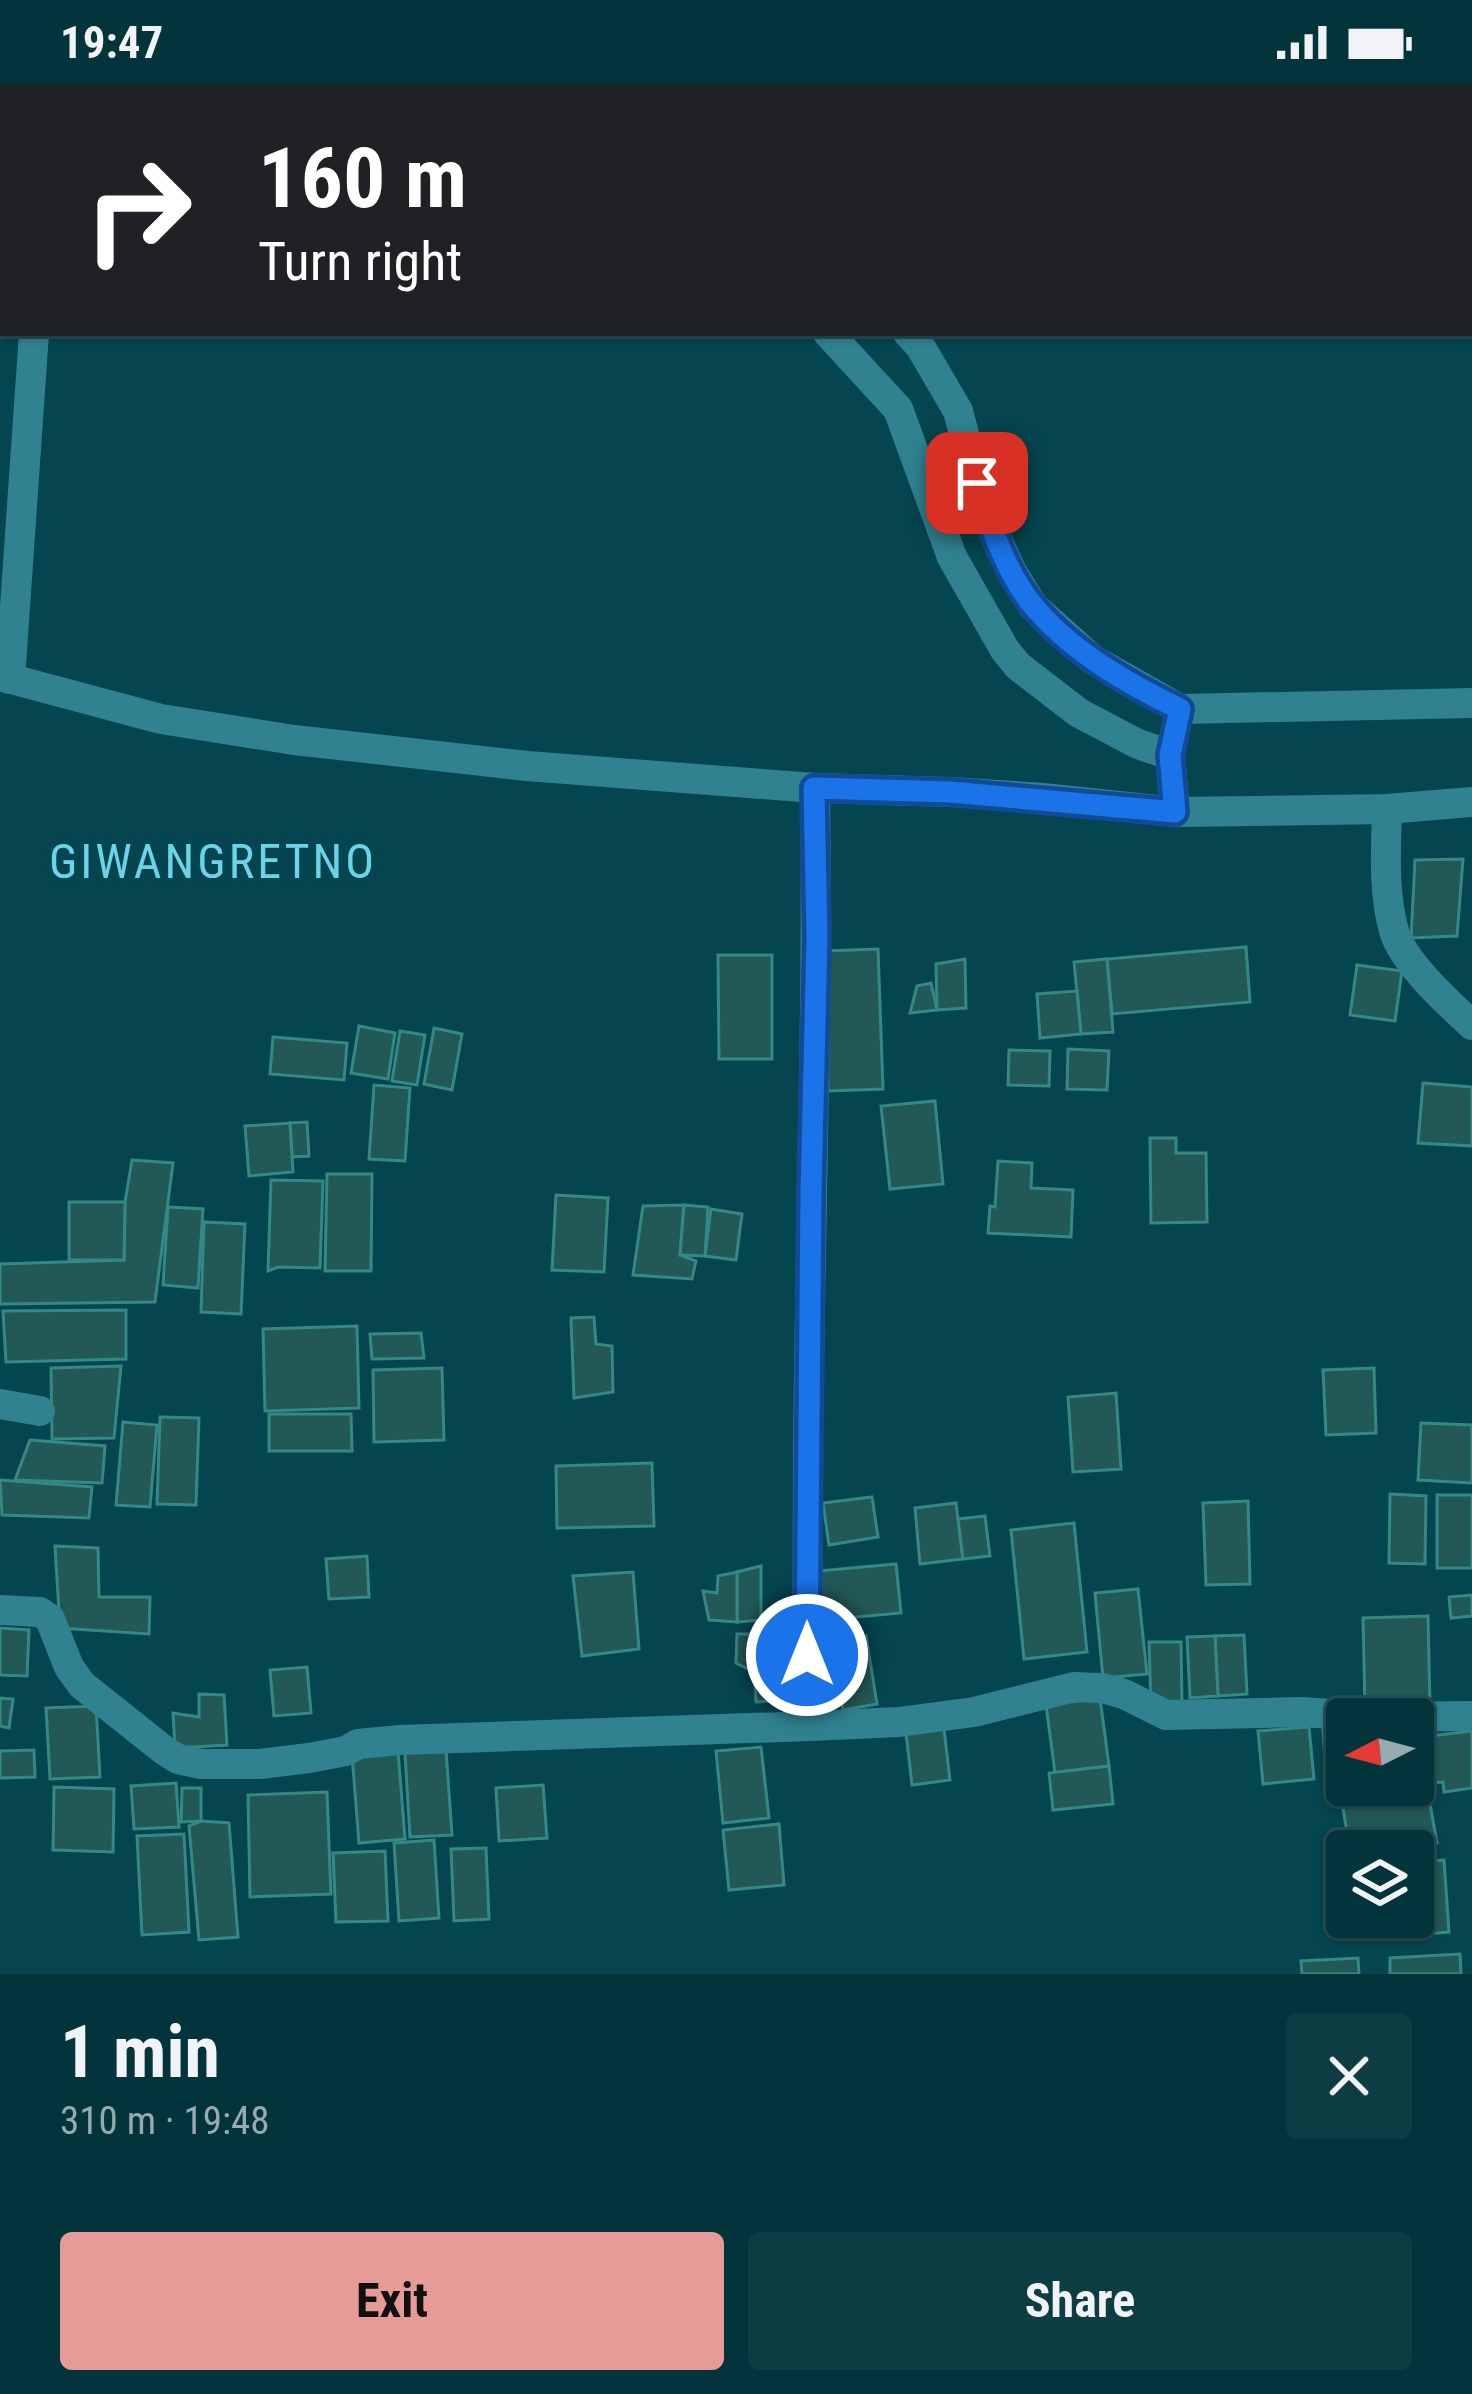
<!DOCTYPE html>
<html lang="en">
<head>
<meta charset="utf-8">
<style>
	:root { --surface:#04343b; --page:#0d3c42; --text:#f1f3f6; --muted:#97aaaf; --line:#254f55; --accent:#e69b98 }
	body { margin:0; font-family:"Roboto Condensed",sans-serif; background:var(--page); color:var(--text); height:100vh; display:flex; flex-direction:column; font-size:45px; white-space:nowrap }
	* { box-sizing:border-box; margin:0 }
	p { font-size:39px; color:var(--muted) }
	.icon { flex:none; width:66px; height:66px; fill:none; stroke:currentColor; stroke-width:2; stroke-linecap:round; stroke-linejoin:round }
	.map { position:relative; height:1890px; overflow:hidden }
	.panel { display:flex; flex-direction:column; background:var(--surface); flex:1 }
	.panel>* { flex:none }
	.hud { position:absolute; left:0px; top:0px; width:1473px; height:252px; box-shadow:0 3px 9px #0004,0 0 0 3px var(--line); background:#202124; color:#fff; overflow:hidden }
	.needle { width:78px; rotate:264deg }
	.buttons { position:absolute; left:1326px; top:1614px; display:grid; gap:24px }
	.buttons a { display:grid; place-items:center; width:108px; height:108px; border-radius:12px; background:var(--surface); box-shadow:0 3px 9px #0004,0 0 0 3px var(--line); font-size:60px }
	.pin { position:absolute; display:grid; place-items:center; width:102px; height:102px; color:#fff; margin:-51px; border-radius:24px; box-shadow:0 6px 18px #0006 }
	.me { position:absolute; width:132px; margin:-66px; rotate:0deg; stroke-linejoin:round; filter:drop-shadow(0 0 9px #0008) }
	.turn { display:flex; align-items:center; gap:42px; height:252px; padding:0 60px; font-size:54px }
	.turn .icon { width:156px; height:156px; stroke-width:2.5 }
	.turn b { display:block; font-size:84px; line-height:102px }
	.round { display:grid; place-items:center; flex:none; width:126px; height:126px; border-radius:12px; background:var(--page) }
	.head { display:flex; align-items:center; justify-content:space-between; height:204px; padding:0 60px }
	h1 { font-size:72px; font-weight:700; line-height:90px }
	.action { display:flex; gap:24px; margin-top:auto; padding:24px 60px }
	.action a { flex:1; height:138px; border-radius:12px; background:var(--accent); color:#111; font-size:48px; font-weight:700; line-height:138px; text-align:center }
	.action a+a { background:var(--page); color:var(--text) }
	.status { display:flex; justify-content:space-between; align-items:center; height:84px; padding:0 60px; background:var(--surface); direction:ltr }
	.status svg { height:33px; fill:currentColor }
	.map>svg:first-child { display:block }
	.building { fill:#225856; stroke:#348986; stroke-width:3 }
	.lines { fill:none; stroke-linecap:round; stroke-linejoin:round }
	.minor { stroke:#308291; stroke-width:30 }
	.route-casing { stroke:#114b97; stroke-width:30 }
	.route { stroke:#1a73e8; stroke-width:21 }
	.labels { text-anchor:middle; stroke-width:12; stroke-linejoin:round; paint-order:stroke }
	.quarter-label { font-size:48px; letter-spacing:3px; fill:#6bd4e8; stroke:#05454f }
</style>
</head>
<body>
<div class="status"><b>19:47</b><svg viewBox="0 0 49 12"><path d="M0 12V9h3v3zM5 12V6h3v6zM10 12V3h3v9zM15 12V0h3v12zM26 1h20v11H26zM47 4h2v5h-2z"/></svg></div>
<div class="map">
<svg width="1472" height="1890" viewBox="0 0 1472 1890">
	<rect width="100%" height="100%" fill="#05454f"/>
	<g class="building">
		<path d="M 1463,775 L 1457,852 L 1411,854 L 1415,776 Z"/>
		<path d="M 1246,863 L 1250,918 L 1112,930 L 1107,875 Z"/>
		<path d="M 878,865 L 883,1005 L 828,1007 L 824,867 Z"/>
		<path d="M 718,871 L 772,871 L 772,975 L 719,975 Z"/>
		<path d="M 965,875 L 966,924 L 937,926 L 936,880 Z"/>
		<path d="M 1107,875 L 1113,948 L 1081,950 L 1074,878 Z"/>
		<path d="M 1357,881 L 1402,887 L 1395,937 L 1350,931 Z"/>
		<path d="M 931,899 L 937,926 L 910,929 L 917,902 Z"/>
		<path d="M 1077,907 L 1081,950 L 1040,954 L 1037,910 Z"/>
		<path d="M 359,942 L 395,949 L 388,995 L 351,989 Z"/>
		<path d="M 434,944 L 462,950 L 452,1006 L 424,1000 Z"/>
		<path d="M 400,947 L 425,951 L 417,1001 L 392,997 Z"/>
		<path d="M 273,953 L 347,959 L 344,996 L 270,990 Z"/>
		<path d="M 1068,965 L 1109,967 L 1107,1006 L 1067,1005 Z"/>
		<path d="M 1009,966 L 1050,967 L 1049,1002 L 1008,1001 Z"/>
		<path d="M 1423,999 L 1472,1003 L 1472,1062 L 1418,1059 Z"/>
		<path d="M 374,1001 L 410,1004 L 405,1077 L 369,1075 Z"/>
		<path d="M 935,1017 L 943,1100 L 890,1105 L 881,1022 Z"/>
		<path d="M 307,1038 L 309,1072 L 292,1073 L 290,1039 Z"/>
		<path d="M 290,1039 L 293,1088 L 249,1092 L 245,1042 Z"/>
		<path d="M 1150,1054 L 1176,1054 L 1176,1069 L 1206,1069 L 1207,1138 L 1151,1139 Z"/>
		<path d="M 132,1076 L 173,1079 L 155,1218 L 0,1220 L 0,1180 L 124,1176 L 125,1118 Z"/>
		<path d="M 998,1077 L 1032,1079 L 1031,1104 L 1073,1106 L 1071,1153 L 988,1149 L 990,1122 L 995,1123 Z"/>
		<path d="M 327,1090 L 372,1090 L 371,1187 L 325,1187 Z"/>
		<path d="M 271,1096 L 323,1097 L 320,1184 L 278,1183 L 268,1187 Z"/>
		<path d="M 556,1111 L 608,1114 L 604,1188 L 552,1186 Z"/>
		<path d="M 69,1118 L 125,1118 L 124,1176 L 69,1176 Z"/>
		<path d="M 684,1121 L 680,1171 L 696,1177 L 692,1195 L 633,1191 L 643,1122 Z"/>
		<path d="M 684,1121 L 708,1123 L 705,1172 L 680,1171 Z"/>
		<path d="M 168,1123 L 203,1125 L 198,1204 L 163,1201 Z"/>
		<path d="M 711,1125 L 742,1130 L 736,1176 L 705,1172 Z"/>
		<path d="M 204,1138 L 245,1140 L 241,1230 L 201,1228 Z"/>
		<path d="M 126,1226 L 126,1275 L 6,1278 L 3,1227 Z"/>
		<path d="M 594,1233 L 596,1260 L 612,1262 L 613,1308 L 574,1314 L 571,1234 Z"/>
		<path d="M 357,1242 L 359,1324 L 265,1327 L 263,1245 Z"/>
		<path d="M 421,1249 L 424,1274 L 372,1275 L 370,1250 Z"/>
		<path d="M 121,1282 L 114,1354 L 52,1355 L 51,1284 Z"/>
		<path d="M 442,1284 L 444,1356 L 374,1358 L 373,1286 Z"/>
		<path d="M 1374,1284 L 1376,1349 L 1326,1351 L 1323,1286 Z"/>
		<path d="M 1116,1309 L 1121,1385 L 1073,1388 L 1068,1313 Z"/>
		<path d="M 269,1330 L 351,1330 L 352,1367 L 269,1367 Z"/>
		<path d="M 160,1333 L 199,1334 L 196,1421 L 157,1420 Z"/>
		<path d="M 123,1338 L 157,1341 L 150,1423 L 116,1421 Z"/>
		<path d="M 1421,1339 L 1472,1341 L 1472,1399 L 1418,1396 Z"/>
		<path d="M 30,1356 L 105,1362 L 102,1399 L 15,1396 Z"/>
		<path d="M 652,1379 L 654,1442 L 557,1444 L 556,1382 Z"/>
		<path d="M 0,1396 L 92,1403 L 89,1434 L 2,1431 Z"/>
		<path d="M 1390,1410 L 1426,1412 L 1425,1480 L 1389,1479 Z"/>
		<rect x="1437" y="1411" width="35" height="73"/>
		<path d="M 872,1413 L 878,1453 L 829,1461 L 823,1419 Z"/>
		<path d="M 1248,1417 L 1250,1500 L 1206,1501 L 1203,1419 Z"/>
		<path d="M 956,1419 L 963,1475 L 920,1480 L 915,1424 Z"/>
		<path d="M 985,1432 L 990,1472 L 963,1475 L 958,1435 Z"/>
		<path d="M 1074,1439 L 1087,1568 L 1024,1575 L 1011,1446 Z"/>
		<path d="M 55,1462 L 98,1464 L 99,1513 L 150,1513 L 149,1550 L 60,1544 Z"/>
		<path d="M 367,1472 L 369,1513 L 329,1515 L 326,1475 Z"/>
		<path d="M 896,1480 L 901,1529 L 823,1536 L 818,1487 Z"/>
		<path d="M 761,1482 L 761,1536 L 737,1538 L 737,1488 Z"/>
		<path d="M 633,1488 L 639,1565 L 582,1572 L 573,1492 Z"/>
		<path d="M 737,1488 L 737,1538 L 709,1536 L 703,1507 L 717,1509 L 718,1492 Z"/>
		<path d="M 1138,1505 L 1147,1590 L 1103,1594 L 1095,1509 Z"/>
		<path d="M 1472,1511 L 1472,1532 L 1451,1534 L 1449,1513 Z"/>
		<path d="M 1428,1532 L 1430,1623 L 1365,1624 L 1363,1534 Z"/>
		<path d="M 0,1544 L 29,1546 L 27,1592 L 0,1591 Z"/>
		<path d="M 737,1550 L 760,1550 L 760,1564 L 785,1561 L 786,1616 L 756,1618 L 754,1588 L 736,1579 Z"/>
		<path d="M 1244,1551 L 1247,1610 L 1218,1612 L 1215,1552 Z"/>
		<path d="M 866,1552 L 877,1620 L 843,1626 L 837,1591 L 823,1593 L 817,1561 Z"/>
		<path d="M 1215,1552 L 1218,1612 L 1190,1614 L 1187,1553 Z"/>
		<path d="M 1149,1558 L 1181,1558 L 1182,1620 L 1151,1621 Z"/>
		<path d="M 307,1583 L 311,1629 L 274,1632 L 270,1586 Z"/>
		<path d="M 199,1610 L 224,1611 L 227,1661 L 175,1664 L 173,1629 L 199,1633 Z"/>
		<path d="M 0,1614 L 13,1615 L 9,1644 L 0,1642 Z"/>
		<path d="M 1100,1614 L 1109,1682 L 1055,1689 L 1046,1621 Z"/>
		<path d="M 96,1622 L 100,1693 L 50,1695 L 46,1624 Z"/>
		<path d="M 1309,1643 L 1314,1695 L 1263,1700 L 1258,1647 Z"/>
		<path d="M 1347,1643 L 1347,1701 L 1377,1701 L 1377,1707 L 1327,1711 L 1323,1645 Z"/>
		<path d="M 944,1645 L 950,1696 L 912,1701 L 906,1649 Z"/>
		<path d="M 1472,1647 L 1472,1704 L 1444,1708 L 1443,1698 L 1416,1701 L 1413,1654 Z"/>
		<path d="M 761,1663 L 769,1734 L 723,1739 L 716,1667 Z"/>
		<path d="M 34,1666 L 35,1693 L 0,1694 L 0,1667 Z"/>
		<path d="M 446,1666 L 452,1751 L 410,1753 L 405,1669 Z"/>
		<path d="M 398,1667 L 405,1755 L 359,1759 L 352,1671 Z"/>
		<path d="M 1109,1682 L 1113,1720 L 1053,1726 L 1049,1689 Z"/>
		<path d="M 176,1699 L 179,1743 L 134,1745 L 131,1702 Z"/>
		<path d="M 543,1701 L 547,1754 L 499,1757 L 496,1704 Z"/>
		<path d="M 54,1703 L 114,1705 L 113,1768 L 53,1766 Z"/>
		<path d="M 1427,1703 L 1437,1759 L 1387,1767 L 1350,1767 L 1342,1718 Z"/>
		<path d="M 182,1704 L 201,1704 L 201,1737 L 181,1738 Z"/>
		<path d="M 327,1708 L 331,1810 L 250,1813 L 248,1711 Z"/>
		<path d="M 201,1737 L 229,1739 L 238,1853 L 199,1856 L 189,1742 Z"/>
		<path d="M 779,1740 L 784,1801 L 729,1806 L 723,1746 Z"/>
		<path d="M 184,1750 L 189,1848 L 142,1851 L 137,1752 Z"/>
		<path d="M 434,1756 L 439,1834 L 399,1837 L 394,1759 Z"/>
		<path d="M 486,1764 L 489,1835 L 454,1837 L 451,1765 Z"/>
		<path d="M 385,1767 L 388,1837 L 336,1838 L 333,1769 Z"/>
		<path d="M 1444,1776 L 1449,1848 L 1358,1855 L 1356,1833 L 1413,1833 L 1413,1778 Z"/>
		<path d="M 1460,1870 L 1461,1890 L 1390,1890 L 1390,1874 Z"/>
		<path d="M 1358,1874 L 1359,1890 L 1302,1890 L 1301,1877 Z"/>
	</g>
	<g class="lines">
		<g class="minor">
			<path d="M 36,0 L 36,3"/>
			<path d="M 0,104 L 3,104"/>
			<path d="M 0,175 L 3,175"/>
			<path d="M 828,249 L 898,325 L 952,473 L 1005,566 L 1018,582 L 1079,629 L 1138,660 L 1170,671 L 1175,728"/>
			<path d="M 908,249 L 920,262 L 958,327 L 977,399 L 993,447 L 1012,488 L 1033,522 L 1092,575 L 1180,625 L 1472,619"/>
			<path d="M 0,592 L 161,635 L 294,656 L 527,682 L 815,704 L 950,708 L 1043,714 L 1175,728 L 1387,725 L 1472,718"/>
			<path d="M 10,595 L 34,249"/>
			<path d="M 815,704 C 818,925 810,1147 808,1369 C 808,1460 806,1551 810,1642 L 899,1638 L 974,1628 L 1074,1603 L 1102,1604 L 1124,1610 L 1166,1631 L 1301,1628 L 1379,1633 L 1472,1632"/>
			<path d="M 1387,725 C 1386,765 1383,808 1394,847 C 1403,878 1448,919 1472,941"/>
			<path d="M 0,1320 L 40,1327"/>
			<path d="M 0,1526 L 40,1528 L 50,1535 L 69,1583 L 82,1601 L 165,1667 L 178,1675 L 201,1680 L 260,1680 L 309,1674 L 346,1667 L 358,1660 L 400,1656 L 810,1642"/>
		</g>
	</g>
	<g class="lines">
		<g class="route-casing">
			<path id="route" d="M 807,1571 L 811,1108 L 817,854 L 814,704 L 950,708 L 1175,728 L 1170,671 L 1180,625 C 1128,600 1074,569 1036,525 C 1006,491 991,442 977,399"/>
		</g>
		<use href="#route" class="route"/>
	</g>
	<g class="labels">
		<g class="quarter-label">
			<text x="213" y="794">GIWANGRETNO</text>
		</g>
	</g>
</svg>
<div class="buttons">
<a><svg class="needle" viewBox="-14 -14 28 28"><path d="M0-13l5 13h-10z" fill="#e53935"/><path d="M0 13l5-13h-10z" fill="#97aaaf"/></svg></a>
<a><svg class="icon" aria-label="layers" viewBox="0 0 24 24"><path d="M12 4l9 5-9 5-9-5zM3 14l9 5 9-5"/></svg></a>
</div>
<div class="pin" style="left:977px;top:399px;background:#d93025"><svg class="icon" aria-label="arrive" viewBox="0 0 24 24"><path d="M6 21V4h12l-3 4 3 4H6"/></svg></div>
<svg class="me" style="left:807px;top:1571px" viewBox="-20 -20 40 40"><circle r="17" fill="#1a73e8" stroke="#fff" stroke-width="3"/><path d="M0-11L8 9 0 5-8 9z" fill="#fff"/></svg>
<div class="hud">
<div class="turn"><svg class="icon" aria-label="right" viewBox="0 0 24 24"><path d="M7 20v-9h11M14 6l5 5-5 5"/></svg><div><b>160 m</b>Turn right</div></div>
</div>
</div>
<section class="panel">
<div class="head"><div><h1>1 min</h1><p>310 m · 19:48</p></div><a class="round"><svg class="icon" aria-label="close" viewBox="0 0 24 24"><path d="M6 6l12 12M18 6L6 18"/></svg></a></div>
<div class="action"><a>Exit</a><a>Share</a></div>
</section>
</body>
</html>
